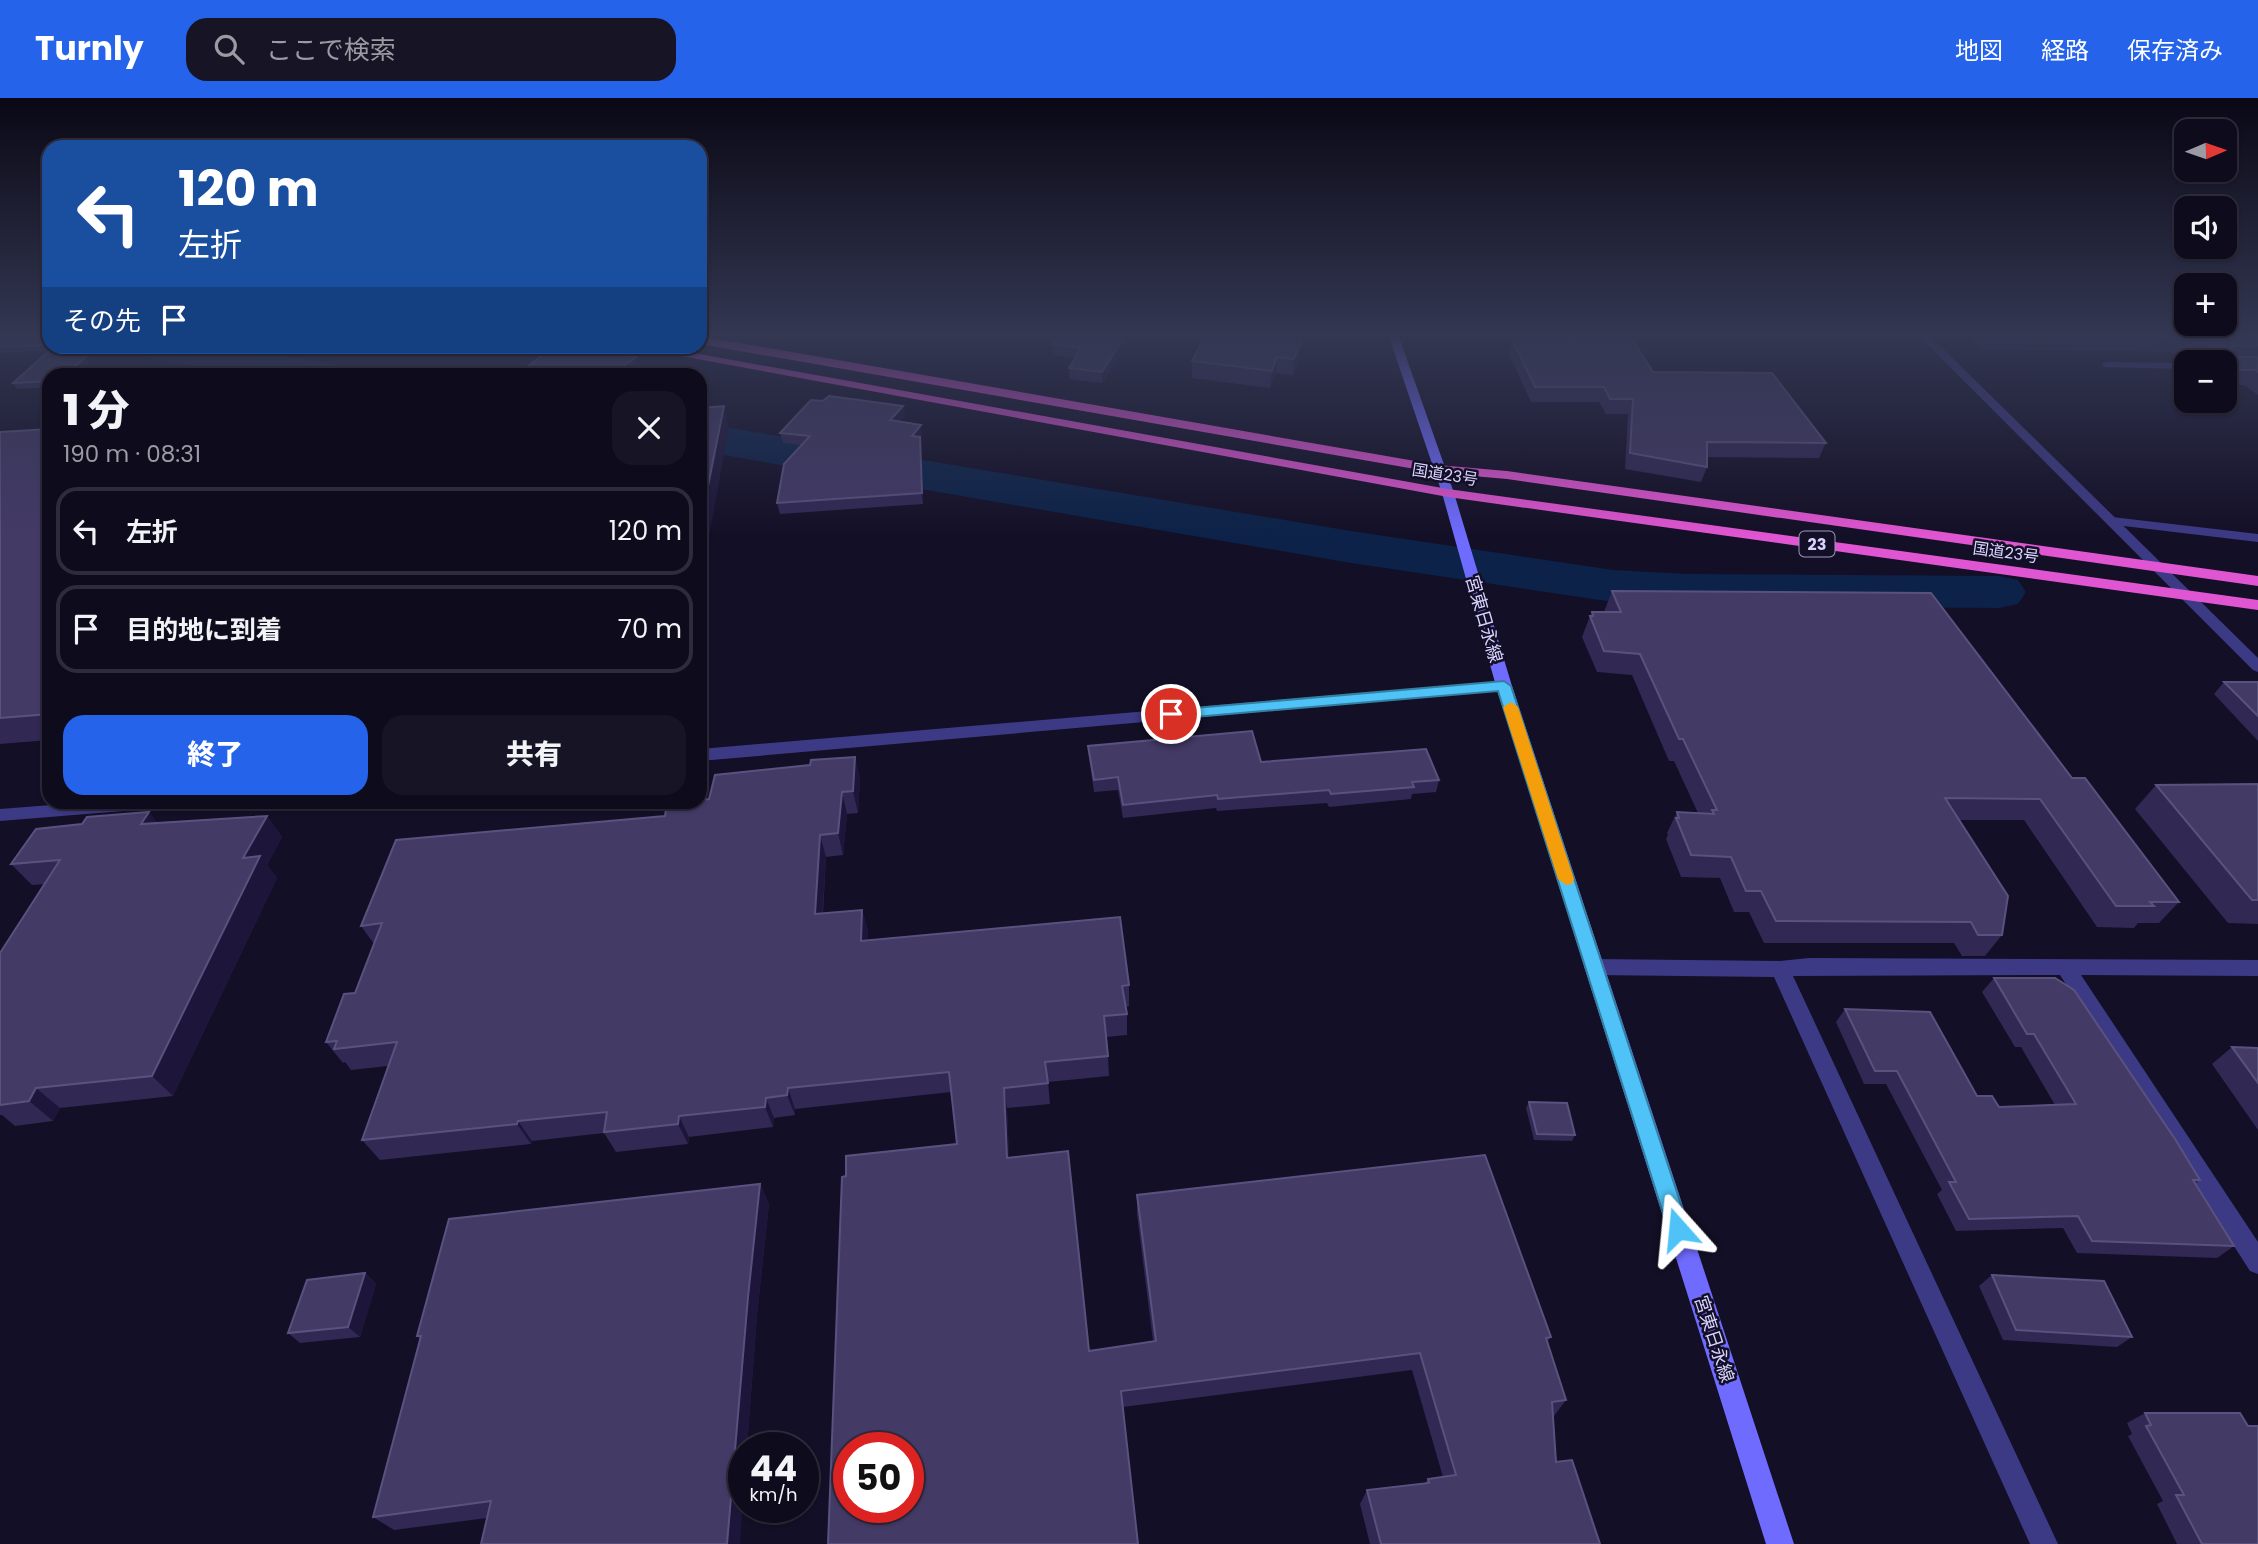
<!DOCTYPE html>
<html lang="ja">
<head>
<meta charset="utf-8">
<style>
	:root { --surface:#0e0b1c; --page:#171425; --text:#f1f3f6; --muted:#9b9ba3; --line:#2e2b3b; --accent:#2563eb }
	body { margin:0; font-family:Poppins,"Noto Sans JP",sans-serif; background:var(--page); color:var(--text); height:100vh; display:flex; flex-direction:column; font-size:26px; white-space:nowrap }
	* { box-sizing:border-box; margin:0 }
	p { font-size:23px; color:var(--muted) }
	.icon { flex:none; width:38px; height:38px; fill:none; stroke:currentColor; stroke-width:2; stroke-linecap:round; stroke-linejoin:round }
	.map { position:relative; flex:1; overflow:hidden }
	.drawer { position:absolute; left:42px; top:270px; width:665px; height:441px; display:flex; flex-direction:column; background:var(--surface); border-radius:21px; box-shadow:0 2px 5px #0004,0 0 0 2px var(--line) }
	.drawer>* { flex:none }
	.banner { position:absolute; left:42px; top:42px; width:665px; height:214px; border-radius:21px; box-shadow:0 2px 5px #0004,0 0 0 2px var(--line); background:#1a4fa0; color:#fff; overflow:hidden }
	.needle { width:46px; rotate:88deg }
	.fabs { position:absolute; left:2174px; top:21px; display:grid; gap:14px }
	.fabs a { display:grid; place-items:center; width:63px; height:63px; border-radius:14px; background:var(--surface); box-shadow:0 2px 5px #0004,0 0 0 2px var(--line); font-size:35px }
	.speed { position:absolute; left:728px; top:1334px; display:flex; gap:14px; font-size:35px; font-weight:700; text-align:center }
	.speed>* { display:grid; place-content:center; width:91px; height:91px; border-radius:50%; background:var(--surface); box-shadow:0 2px 5px #0004,0 0 0 2px var(--line); line-height:1 }
	.speed small { font-size:18px; font-weight:400 }
	.speed .limit { border:10px solid #d22; background:#fff; color:#111 }
	.pin { position:absolute; display:grid; place-items:center; width:60px; height:60px; color:#fff; margin:-30px; border:4px solid #fff; border-radius:50%; box-shadow:0 2px 7px #0007 }
	.me { position:absolute; width:77px; margin:-38px; rotate:342deg; stroke-linejoin:round; filter:drop-shadow(0 0 5px #0008) }
	.turn { display:flex; align-items:center; gap:24px; height:147px; padding:0 21px; font-size:32px }
	.turn .icon { width:91px; height:91px; stroke-width:2.5 }
	.turn b { display:block; font-size:49px; line-height:60px }
	.then { display:flex; align-items:center; height:66px; padding:0 21px; background:#0003; gap:14px; font-size:26px }
	.round { display:grid; place-items:center; flex:none; width:74px; height:74px; border-radius:21px; background:var(--page) }
	.head { display:flex; align-items:center; justify-content:space-between; height:119px; padding:0 21px }
	h1 { font-size:42px; font-weight:800; line-height:52px }
	.button { display:flex; gap:14px; margin-top:auto; padding:14px 21px }
	.button a { flex:1; height:80px; border-radius:21px; background:var(--accent); color:#fff; font-size:28px; font-weight:800; line-height:80px; text-align:center }
	.button a+a { background:var(--page); color:var(--text) }
	ul { padding:0; list-style:none }
	li { display:flex; align-items:center; gap:21px; height:88px; margin:0 14px 10px; padding:0 7px; border:4px solid var(--line); border-radius:21px }
	li div { flex:1 }
	li b { display:block; font-size:26px }
	li em { font-style:normal }
	header { display:flex; align-items:center; gap:42px; box-sizing:border-box; height:98px; padding:0 35px; background:var(--accent); color:#fff }
	header strong { font-size:33px }
	nav { display:flex; gap:38px; margin-inline-start:auto; font-size:24px }
	.search { width:490px; height:63px; background:var(--page); display:flex; align-items:center; gap:18px; box-sizing:border-box; padding:0 24px; border-radius:21px; color:var(--muted); font-size:26px }
	.map>svg:first-child { display:block }
	.lines { fill:none; stroke-linecap:round; stroke-linejoin:round }
	.river { fill:#0c2248; fill-rule:evenodd }
	.service { fill:#3d3a85; fill-rule:evenodd }
	.minor { fill:#3d3a85; fill-rule:evenodd }
	.tertiary { fill:#3d3a85; fill-rule:evenodd }
	.secondary { fill:#6f6bff; fill-rule:evenodd }
	.trunk { fill:#e055d1; fill-rule:evenodd }
	.wall { fill:#312854 }
	.shaded-wall { fill:#1d163a }
	.building { fill:#433a66; stroke:#5a527e; stroke-width:2; fill-rule:evenodd }
	.route { fill:#4fc3f7; stroke:#337fa1; stroke-width:2 }
	.slow { fill:#f59e0b }
	.labels { text-anchor:middle; stroke-width:5; stroke-linejoin:round; paint-order:stroke }
	.far-street-label { font-size:16px; fill:#d9d4ff; stroke:#130f26 }
	.shield { fill:#130f26; stroke:#9e99be; stroke-width:2 }
	.shield-label { font-size:16px; font-weight:bold; fill:#d9d4ff }
	.street-label { font-size:18px; fill:#d9d4ff; stroke:#130f26 }
</style>
</head>
<body>
<header>
<strong>Turnly</strong>
<div class="search"><svg class="icon" aria-label="search" viewBox="0 0 24 24"><circle cx="10" cy="10" r="6"/><path d="M15 15l6 6"/></svg>ここで検索</div>
<nav><a>地図</a><a>経路</a><a>保存済み</a></nav>
</header>
<div class="map">
<svg width="2258" height="1446" viewBox="0 0 2258 1446">
	<rect width="100%" height="100%" fill="#130f26"/>
	<g class="lines">
		<g class="river">
			<path d="M 129,248 L 229,248 L 334,267 L 341,276 L 245,276 L 149,260 L 134,257 Z"/>
			<path d="M 700,325 L 1351,433 L 1613,472 L 1688,476 L 1999,478 L 2018,482 L 2026,494 L 2018,506 L 1999,510 L 1688,508 L 1613,504 L 1351,465 L 700,353 Z"/>
		</g>
		<g class="service">
			<path d="M 2107,264 L 2186,265 L 2186,271 L 2103,269 L 2103,265 Z"/>
			<path d="M 2112,419 L 2258,436 L 2258,444 L 2107,426 L 2107,420 Z"/>
		</g>
		<g class="minor">
			<path d="M 1917,236 L 1928,236 L 2258,560 L 2258,574 L 2253,572 Z"/>
			<path d="M 1809,860 L 2258,862 L 2258,878 L 2081,877 L 2258,1144 L 2258,1176 L 2250,1173 L 2060,877 L 1793,878 L 2058,1446 L 2030,1446 L 1774,879 L 1594,877 L 1587,875 L 1584,869 L 1587,863 L 1594,861 L 1780,863 Z"/>
		</g>
		<g class="tertiary">
			<path d="M 1504,583 L 1510,584 L 1512,588 L 1510,592 L 700,663 L 700,651 Z"/>
			<path d="M 90,704 L 169,704 L 160,710 L 0,723 L 0,711 Z"/>
		</g>
		<path class="secondary" d="M 1388,236 L 1398,236 L 1454,395 L 1512,588 L 1794,1446 L 1766,1446 L 1496,588 L 1442,395 Z"/>
		<g class="trunk">
			<path d="M 700,238 L 1438,367 L 1507,373 L 2258,478 L 2258,488 L 1507,381 L 1438,375 L 700,246 Z"/>
			<path d="M 626,248 L 655,248 L 1448,391 L 2258,502 L 2258,512 L 1448,399 Z"/>
		</g>
	</g>
	<g class="wall">
		<path d="M 0,236 L 49,236 L 49,248 L 62,248 L 58,251 L 99,255 L 77,276 L 49,276 L 49,289 L 17,291 L 13,285 L 49,253 L 0,255 Z"/>
		<path d="M 764,236 L 807,236 L 803,240 Z"/>
		<path d="M 1015,236 L 1132,236 L 1102,285 L 1069,281 L 1069,270 L 1075,260 L 1053,257 L 1052,246 L 1056,241 Z"/>
		<path d="M 1309,236 L 1293,277 L 1276,275 L 1270,290 L 1192,280 L 1192,263 Z"/>
		<path d="M 1559,236 L 1629,236 L 1653,274 L 1826,345 L 1819,360 L 1707,359 L 1707,369 L 1701,384 L 1625,371 L 1628,316 L 1606,316 L 1599,304 L 1531,304 L 1509,256 L 1512,241 L 1562,241 Z"/>
		<path d="M 1964,236 L 2258,236 L 2258,297 L 2244,287 L 2231,287 L 2224,282 L 2224,264 L 2202,264 L 2196,259 L 2185,259 L 2180,255 L 2135,253 L 1981,252 Z"/>
		<path d="M 639,268 L 628,276 L 523,276 L 522,273 Z"/>
		<path d="M 823,303 L 903,308 L 905,318 L 899,324 L 922,337 L 920,340 L 923,406 L 780,416 L 777,405 L 801,347 L 783,345 L 780,335 Z"/>
		<path d="M 49,331 L 49,642 L 0,646 L 0,334 Z"/>
		<path d="M 1612,493 L 2072,680 L 2179,804 L 2159,825 L 2138,825 L 2134,830 L 2097,829 L 2024,722 L 1959,722 L 2002,837 L 1985,858 L 1962,858 L 1954,845 L 1764,845 L 1749,814 L 1734,814 L 1720,780 L 1681,779 L 1666,741 L 1668,737 L 1667,735 L 1677,714 L 1698,715 L 1674,663 L 1669,663 L 1632,577 L 1597,574 L 1582,539 L 1590,518 L 1591,518 L 1592,514 L 1604,514 Z"/>
		<path d="M 2224,584 L 2258,584 L 2258,643 L 2214,596 Z"/>
		<path d="M 1088,648 L 1261,664 L 1439,682 L 1436,694 L 1412,696 L 1411,701 L 1329,709 L 1327,705 L 1217,713 L 1216,710 L 1123,720 L 1118,692 L 1094,694 L 1089,660 Z"/>
		<path d="M 855,659 L 860,681 L 858,715 L 847,716 L 843,757 L 826,759 L 823,815 L 862,812 L 868,833 L 867,842 L 1129,887 L 1129,908 L 1126,909 L 1127,916 L 1127,937 L 1106,939 L 1108,958 L 1109,978 L 1048,984 L 1050,1006 L 1007,1010 L 1009,1059 L 1089,1253 L 1153,1243 L 1137,1116 L 1137,1097 L 1551,1239 L 1547,1244 L 1566,1302 L 1554,1318 L 1553,1319 L 1556,1364 L 1600,1446 L 1370,1446 L 1360,1406 L 1367,1392 L 1425,1385 L 1428,1381 L 1443,1379 L 1412,1272 L 1123,1309 L 957,1046 L 951,994 L 795,1011 L 795,1017 L 774,1020 L 773,1029 L 689,1039 L 688,1046 L 616,1054 L 604,1035 L 532,1043 L 531,1046 L 380,1062 L 362,1042 L 388,968 L 351,972 L 345,964 L 343,965 L 326,944 L 355,895 L 374,846 L 361,828 L 665,718 L 709,701 L 810,667 Z"/>
		<path d="M 2258,686 L 2258,826 L 2228,825 L 2135,711 L 2156,687 Z"/>
		<path d="M 149,714 L 157,725 L 267,718 L 282,739 L 267,767 L 277,780 L 173,998 L 60,1010 L 53,1023 L 15,1028 L 2,1017 L 0,1017 L 0,855 L 45,786 L 32,787 L 11,766 L 82,726 Z"/>
		<path d="M 1994,880 L 2200,1082 L 2196,1085 L 2234,1148 L 2217,1160 L 2077,1155 L 2063,1130 L 1956,1133 L 1937,1096 L 1942,1092 L 1886,986 L 1864,986 L 1836,924 L 1845,911 L 1977,998 L 1999,1009 L 2055,1007 L 2021,949 L 2015,949 L 1982,894 Z"/>
		<path d="M 2232,949 L 2258,950 L 2258,1032 L 2212,966 Z"/>
		<path d="M 1529,1004 L 1575,1037 L 1572,1043 L 1534,1042 L 1526,1010 Z"/>
		<path d="M 760,1086 L 769,1106 L 757,1217 L 747,1349 L 744,1349 L 487,1420 L 394,1432 L 373,1419 L 420,1241 L 417,1238 Z"/>
		<path d="M 365,1175 L 376,1186 L 360,1239 L 300,1245 L 288,1235 Z"/>
		<path d="M 1992,1177 L 2132,1239 L 2117,1249 L 2003,1242 L 1979,1188 Z"/>
		<path d="M 2145,1315 L 2248,1328 L 2258,1446 L 2177,1446 L 2157,1406 L 2163,1403 L 2128,1338 L 2132,1336 L 2127,1325 Z"/>
	</g>
	<g class="shaded-wall">
		<path d="M 1126,236 L 1132,236 L 1102,285 L 1102,274 Z"/>
		<path d="M 1304,236 L 1309,236 L 1293,277 L 1294,261 Z"/>
		<path d="M 95,249 L 99,255 L 77,276 L 68,276 Z"/>
		<path d="M 636,259 L 639,268 L 628,276 L 613,276 Z"/>
		<path d="M 1277,259 L 1276,275 L 1270,290 L 1272,273 Z"/>
		<path d="M 724,308 L 729,330 L 700,487 L 700,428 Z"/>
		<path d="M 903,308 L 905,318 L 892,333 L 890,322 Z"/>
		<path d="M 921,327 L 922,337 L 920,340 L 923,406 L 912,338 Z"/>
		<path d="M 855,659 L 860,681 L 858,715 L 853,693 Z"/>
		<path d="M 842,694 L 847,716 L 843,757 L 838,735 Z"/>
		<path d="M 149,714 L 166,735 L 141,726 Z"/>
		<path d="M 267,718 L 282,739 L 267,767 L 277,780 L 173,998 L 152,978 L 243,760 Z"/>
		<path d="M 820,737 L 826,759 L 821,837 L 815,816 Z"/>
		<path d="M 862,812 L 868,833 L 866,864 L 861,843 Z"/>
		<path d="M 36,990 L 60,1010 L 53,1023 L 29,1003 Z"/>
		<path d="M 788,990 L 795,1011 L 795,1017 L 787,997 Z"/>
		<path d="M 1004,990 L 1007,1010 L 1010,1079 L 1007,1060 Z"/>
		<path d="M 766,1000 L 774,1020 L 773,1029 L 765,1009 Z"/>
		<path d="M 679,1018 L 689,1039 L 688,1046 L 678,1026 Z"/>
		<path d="M 518,1023 L 532,1043 L 531,1046 L 517,1026 Z"/>
		<path d="M 760,1086 L 769,1106 L 757,1217 L 747,1349 L 744,1349 L 744,1393 L 740,1446 L 727,1446 L 748,1199 Z"/>
		<path d="M 365,1175 L 376,1186 L 360,1239 L 348,1229 Z"/>
	</g>
	<g class="building">
		<path d="M 0,236 L 49,236 L 49,247 L 0,249 Z"/>
		<path d="M 1060,236 L 1126,236 L 1102,274 L 1069,270 L 1081,250 L 1052,246 Z"/>
		<path d="M 1206,236 L 1304,236 L 1294,261 L 1277,259 L 1272,273 L 1192,263 Z"/>
		<path d="M 1570,236 L 1629,236 L 1653,274 L 1772,275 L 1826,345 L 1707,344 L 1707,369 L 1630,355 L 1633,301 L 1610,301 L 1604,289 L 1535,289 L 1512,241 L 1573,241 Z"/>
		<path d="M 1987,236 L 2258,236 L 2258,248 L 2232,248 L 2231,256 L 2234,259 L 2258,259 L 2258,274 L 2255,272 L 2241,272 L 2205,245 L 2195,245 L 2189,240 L 2144,238 L 1989,238 Z"/>
		<path d="M 554,248 L 568,248 L 636,259 L 613,276 L 547,276 L 522,273 Z"/>
		<path d="M 95,249 L 68,276 L 49,276 L 49,283 L 13,285 L 50,252 Z"/>
		<path d="M 829,298 L 903,308 L 890,322 L 921,327 L 912,338 L 920,339 L 922,395 L 777,405 L 784,366 L 810,338 L 780,335 L 811,302 L 823,303 Z"/>
		<path d="M 724,308 L 700,428 L 700,310 Z"/>
		<path d="M 49,331 L 49,616 L 0,620 L 0,334 Z"/>
		<path d="M 1612,493 L 1931,495 L 2072,680 L 2085,680 L 2179,804 L 2150,804 L 2154,808 L 2116,808 L 2040,701 L 1945,700 L 2008,798 L 2002,837 L 1978,837 L 1971,824 L 1776,823 L 1761,793 L 1746,793 L 1731,759 L 1691,757 L 1676,720 L 1679,720 L 1677,714 L 1714,716 L 1712,712 L 1717,712 L 1683,641 L 1679,641 L 1640,556 L 1604,553 L 1590,518 L 1593,518 L 1592,514 L 1621,514 Z"/>
		<path d="M 2224,584 L 2258,584 L 2258,618 Z"/>
		<path d="M 1252,633 L 1261,664 L 1426,651 L 1439,682 L 1412,684 L 1414,689 L 1331,696 L 1329,692 L 1218,701 L 1217,697 L 1123,707 L 1118,679 L 1094,682 L 1088,648 Z"/>
		<path d="M 855,659 L 853,693 L 842,694 L 838,735 L 820,737 L 815,816 L 862,812 L 861,843 L 1120,819 L 1129,887 L 1122,888 L 1127,916 L 1104,918 L 1108,958 L 1045,964 L 1048,985 L 1004,990 L 1007,1060 L 1068,1053 L 1089,1253 L 1156,1243 L 1137,1097 L 1485,1057 L 1551,1239 L 1546,1240 L 1566,1302 L 1552,1304 L 1556,1364 L 1572,1362 L 1600,1446 L 1381,1446 L 1367,1392 L 1429,1385 L 1428,1381 L 1456,1377 L 1420,1255 L 1121,1293 L 1138,1446 L 828,1446 L 842,1079 L 846,1078 L 846,1058 L 957,1046 L 949,974 L 788,990 L 787,997 L 766,1000 L 765,1009 L 679,1018 L 678,1026 L 604,1034 L 607,1014 L 518,1023 L 517,1026 L 362,1042 L 397,944 L 334,951 L 337,943 L 326,944 L 344,896 L 355,895 L 382,825 L 361,828 L 396,742 L 665,718 L 667,705 L 700,704 L 700,702 L 709,701 L 715,677 L 810,667 L 811,662 ZM 849,1349 L 908,1349 L 908,1409 L 849,1409 Z"/>
		<path d="M 2258,686 L 2258,802 L 2252,802 L 2156,687 Z"/>
		<path d="M 149,714 L 141,726 L 267,718 L 243,760 L 260,758 L 152,978 L 36,990 L 29,1003 L 0,1007 L 0,855 L 60,762 L 11,766 L 36,731 L 82,726 L 87,719 Z"/>
		<path d="M 1994,880 L 2055,880 L 2074,892 L 2175,1041 L 2200,1082 L 2193,1082 L 2234,1148 L 2092,1143 L 2078,1118 L 1969,1121 L 1949,1084 L 1956,1084 L 1897,973 L 1875,973 L 1845,911 L 1930,914 L 1977,998 L 1992,998 L 1999,1009 L 2076,1006 L 2034,936 L 2027,936 Z"/>
		<path d="M 2232,949 L 2258,950 L 2258,985 Z"/>
		<path d="M 1529,1004 L 1567,1005 L 1575,1037 L 1537,1036 Z"/>
		<path d="M 760,1086 L 748,1199 L 727,1446 L 481,1446 L 491,1403 L 373,1419 L 421,1238 L 417,1238 L 449,1121 Z"/>
		<path d="M 365,1175 L 348,1229 L 288,1235 L 307,1182 Z"/>
		<path d="M 1992,1177 L 2104,1183 L 2132,1239 L 2016,1232 Z"/>
		<path d="M 2145,1315 L 2240,1315 L 2248,1328 L 2258,1328 L 2258,1446 L 2202,1446 L 2176,1397 L 2184,1397 L 2146,1328 L 2151,1327 Z"/>
	</g>
	<linearGradient id="sky" x2="0" y2="1"><stop stop-color="#0a0815"/><stop offset="0.54" stop-color="#333752"/><stop offset="1" stop-color="#333752" stop-opacity="0"/></linearGradient>
	<rect width="2258" height="438" fill="url(#sky)"/>
	<path class="route" d="M 1504,583 L 1511,588 L 1689,1131 L 1686,1138 L 1678,1141 L 1671,1138 L 1668,1131 L 1498,593 L 1171,621 L 1164,616 L 1171,612 Z"/>
	<path class="slow" d="M 1511,604 L 1518,609 L 1574,781 L 1572,786 L 1566,787 L 1558,781 L 1503,609 Z"/>
	<g class="labels">
		<g class="far-street-label">
			<text transform="translate(1445 376) rotate(9)" y="6">国道23号</text>
			<text transform="translate(2006 454) rotate(8)" y="6">国道23号</text>
		</g>
		<rect class="shield" x="1799.5" y="433.5" width="35" height="25" rx="5"/>
		<g class="shield-label">
			<text x="1817" y="452">23</text>
		</g>
		<g class="street-label">
			<text transform="translate(1484 521) rotate(74)" y="6">宮東日永線</text>
			<text transform="translate(1714 1241) rotate(72)" y="6">宮東日永線</text>
		</g>
	</g>
</svg>
<div class="fabs">
<a><svg class="needle" viewBox="-14 -14 28 28"><path d="M0-13l5 13h-10z" fill="#e53935"/><path d="M0 13l5-13h-10z" fill="#9b9ba3"/></svg></a>
<a><svg class="icon" aria-label="sound" viewBox="0 0 24 24"><path d="M4 9h4l5-4v14l-5-4H4zM17 9q2 3 0 6"/></svg></a>
<a>+</a>
<a>−</a>
</div>
<div class="speed"><div>44<small>km/h</small></div><div class="limit">50</div></div>
<div class="pin" style="left:1171px;top:616px;background:#d93025"><svg class="icon" aria-label="arrive" viewBox="0 0 24 24"><path d="M6 21V4h12l-3 4 3 4H6"/></svg></div>
<svg class="me" style="left:1678px;top:1131px" viewBox="-20 -20 40 40"><path d="M0-17L14 15 0 8-14 15z" fill="#4fc3f7" stroke="#fff" stroke-width="4"/></svg>
<div class="banner">
<div class="turn"><svg class="icon" aria-label="left" viewBox="0 0 24 24"><path d="M17 20v-9H6M10 6l-5 5 5 5"/></svg><div><b>120 m</b>左折</div></div>
<div class="then">その先<svg class="icon" aria-label="arrive" viewBox="0 0 24 24"><path d="M6 21V4h12l-3 4 3 4H6"/></svg></div>
</div>
<section class="drawer">
<div class="head"><div><h1>1 分</h1><p>190 m · 08:31</p></div><a class="round"><svg class="icon" aria-label="close" viewBox="0 0 24 24"><path d="M6 6l12 12M18 6L6 18"/></svg></a></div>
<ul>
<li><svg class="icon" aria-label="left" viewBox="0 0 24 24"><path d="M17 20v-9H6M10 6l-5 5 5 5"/></svg><div><b>左折</b></div><em>120 m</em></li>
<li><svg class="icon" aria-label="arrive" viewBox="0 0 24 24"><path d="M6 21V4h12l-3 4 3 4H6"/></svg><div><b>目的地に到着</b></div><em>70 m</em></li>
</ul>
<div class="button"><a>終了</a><a>共有</a></div>
</section>
</div>
</body>
</html>
